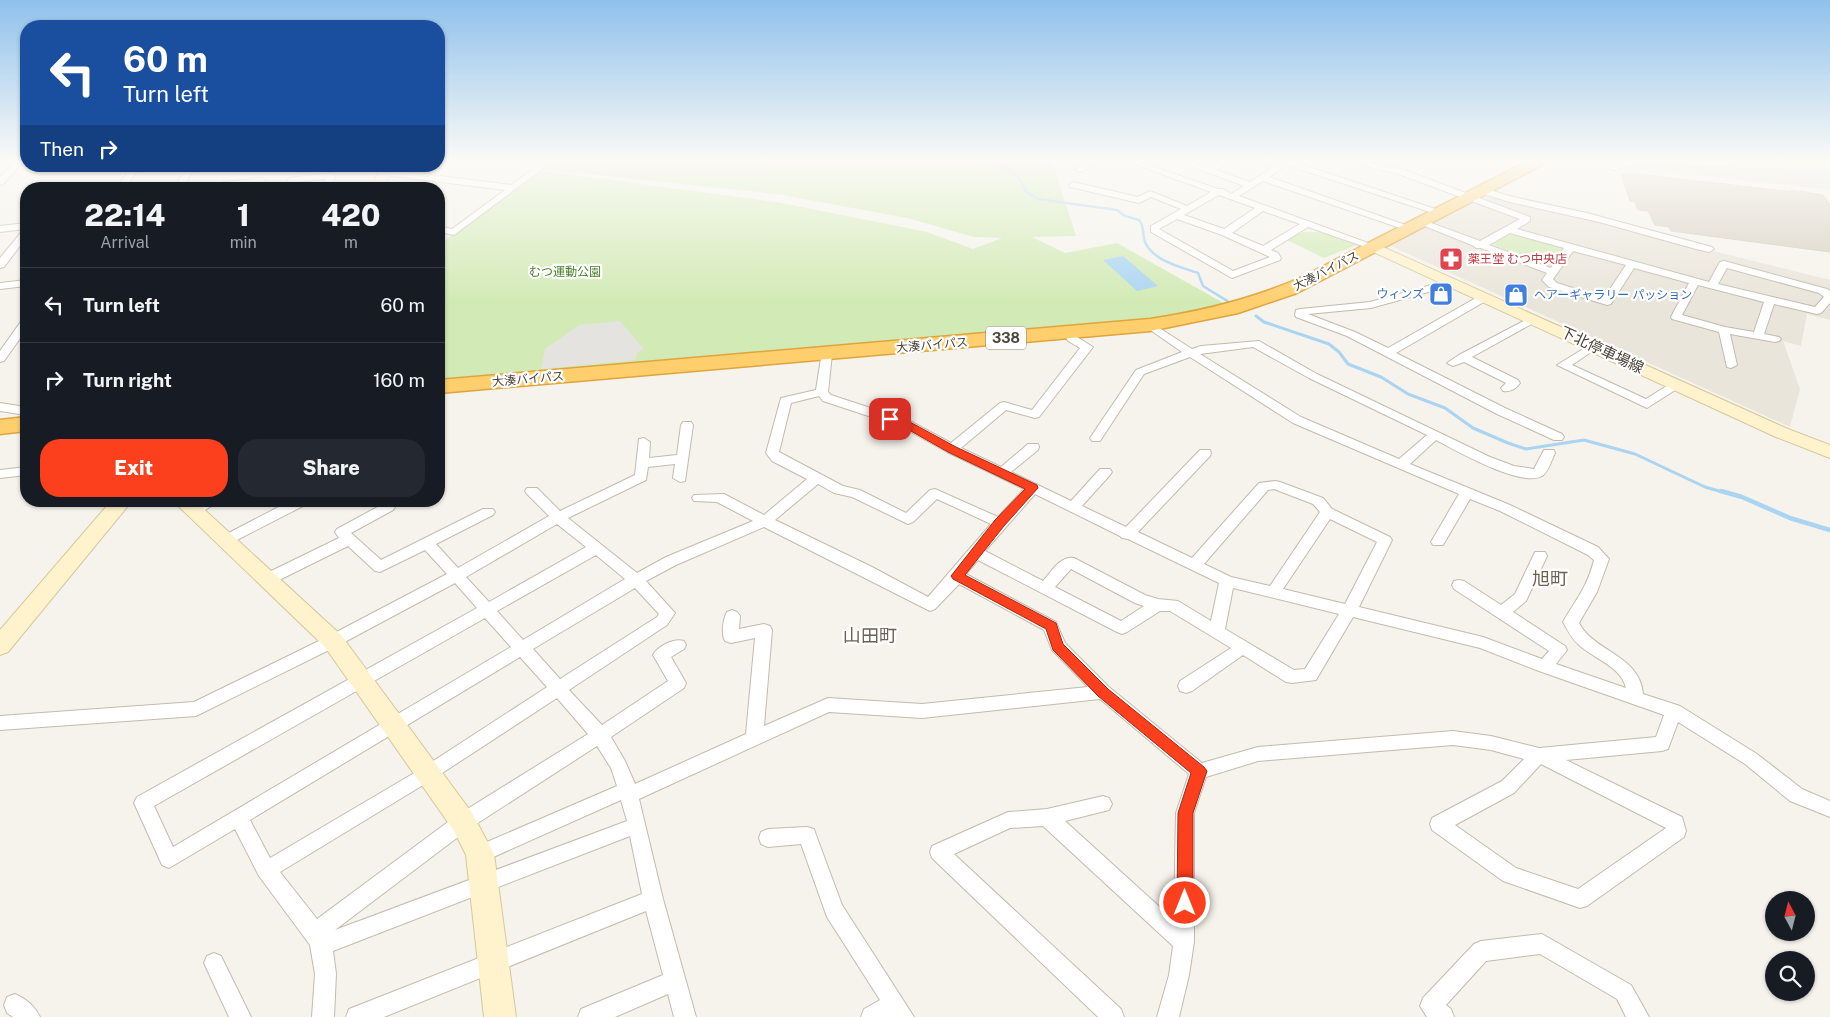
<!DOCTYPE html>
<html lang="en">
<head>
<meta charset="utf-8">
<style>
	:root { --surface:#171b24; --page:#242831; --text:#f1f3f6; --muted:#9ea1a6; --line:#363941; --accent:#fc3f1d }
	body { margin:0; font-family:"Public Sans","Noto Sans JP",sans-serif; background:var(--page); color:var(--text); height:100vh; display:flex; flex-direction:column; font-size:19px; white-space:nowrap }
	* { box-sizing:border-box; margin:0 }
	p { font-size:16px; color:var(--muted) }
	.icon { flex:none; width:28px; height:28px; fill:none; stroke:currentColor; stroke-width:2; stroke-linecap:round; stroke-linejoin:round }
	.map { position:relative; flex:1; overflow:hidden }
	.drawer { position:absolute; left:20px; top:182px; width:425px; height:325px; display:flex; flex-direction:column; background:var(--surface); border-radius:20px; box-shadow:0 1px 4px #0004 }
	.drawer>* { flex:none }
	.banner { position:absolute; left:20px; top:20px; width:425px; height:152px; border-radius:20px; box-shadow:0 1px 4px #0004; background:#1a4fa0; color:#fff; overflow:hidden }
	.needle { width:32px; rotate:353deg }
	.tools { position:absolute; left:1765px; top:891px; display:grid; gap:10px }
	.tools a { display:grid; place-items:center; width:50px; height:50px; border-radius:50%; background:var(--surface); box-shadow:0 1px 4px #0004; font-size:25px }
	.pin { position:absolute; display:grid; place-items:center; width:42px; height:42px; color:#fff; margin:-21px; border-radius:10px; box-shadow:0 2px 8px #0006 }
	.me { position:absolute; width:55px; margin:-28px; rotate:0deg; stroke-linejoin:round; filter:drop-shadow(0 0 4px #0008) }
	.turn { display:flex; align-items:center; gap:18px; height:105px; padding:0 20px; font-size:22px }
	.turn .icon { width:65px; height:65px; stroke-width:2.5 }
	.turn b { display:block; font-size:35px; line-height:42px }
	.then { display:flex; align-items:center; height:48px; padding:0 20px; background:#0003; gap:10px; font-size:19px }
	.eta { display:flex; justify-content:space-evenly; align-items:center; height:85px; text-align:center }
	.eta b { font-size:30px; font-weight:800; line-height:35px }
	.action { display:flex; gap:10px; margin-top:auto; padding:10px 20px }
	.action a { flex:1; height:58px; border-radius:20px; background:var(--accent); color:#fff; font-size:20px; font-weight:800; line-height:58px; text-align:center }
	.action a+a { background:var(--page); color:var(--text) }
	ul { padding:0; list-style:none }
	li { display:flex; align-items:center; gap:15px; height:75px; padding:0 20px; border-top:1px solid var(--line) }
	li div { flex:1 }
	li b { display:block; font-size:19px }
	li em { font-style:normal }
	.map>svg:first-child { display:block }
	.residential { fill:#eae5da }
	.green { fill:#d2eab5 }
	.parking { fill:#e5e3e0 }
	.water { fill:#a9d4f2 }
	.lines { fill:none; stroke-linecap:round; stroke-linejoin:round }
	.stream-far2 { stroke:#a9d4f2; stroke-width:2.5 }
	.stream-far1 { stroke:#a9d4f2; stroke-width:3 }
	.stream { stroke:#a9d4f2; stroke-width:4.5 }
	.building { fill:#d8cfc1; stroke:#d3c7b4 }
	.street-casing { stroke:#c2bbae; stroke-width:2 }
	.secondary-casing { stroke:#d6c79b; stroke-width:2 }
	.highway-casing { stroke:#e0a43c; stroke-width:3 }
	.street { fill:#fff; fill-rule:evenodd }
	.secondary { fill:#fff3cd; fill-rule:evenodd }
	.highway { fill:#ffcf6e; fill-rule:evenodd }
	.route { fill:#fc3f1d; stroke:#a42913 }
	.labels { text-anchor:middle; stroke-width:4.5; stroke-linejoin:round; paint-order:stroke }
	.far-health-label { font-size:12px; fill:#be3a42; stroke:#fff; text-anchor:start }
	.far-street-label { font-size:12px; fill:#4b4439; stroke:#fff }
	.far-park-label { font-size:12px; fill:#4a7f2a; stroke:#fff }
	.far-shop-label { font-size:12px; fill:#366cbe; stroke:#fff; text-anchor:end }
	.shield { fill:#fff; stroke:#817c74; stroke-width:1 }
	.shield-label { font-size:14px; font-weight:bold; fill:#4b4439 }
	.street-label { font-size:15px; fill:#4b4439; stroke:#fff }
	.quarter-label { font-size:18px; fill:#6e6250; stroke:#fff }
</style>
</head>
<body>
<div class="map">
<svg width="1830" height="1017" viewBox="0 0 1830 1017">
	<rect width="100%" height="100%" fill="#f6f3ec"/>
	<path class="residential" d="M 1488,195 L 1830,280 L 1830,320 L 1807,314 L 1801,346 L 1783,341 L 1800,389 L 1790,427 L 1391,246 L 1481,197 Z"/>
	<g class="green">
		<path d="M 573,161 L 1052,161 L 1076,236 L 1032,237 L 1065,253 L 1117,243 L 1227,305 L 1189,313 L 1106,323 L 439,380 L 439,245 L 537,170 L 782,203 L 927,232 L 973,249 L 1002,238 L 974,237 L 907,218 L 777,194 L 542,169 L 546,166 L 572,162 Z"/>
		<path d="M 1303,232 L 1328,232 L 1359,244 L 1324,258 L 1287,240 Z"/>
		<path d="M 1511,233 L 1559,245 L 1564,249 L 1551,264 L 1540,265 L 1493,244 Z"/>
	</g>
	<g class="parking">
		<path d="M 1632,162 L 1830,168 L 1830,190 L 1636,168 Z"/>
		<path d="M 620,321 L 644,349 L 638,352 L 635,360 L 541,369 L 545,349 L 579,325 Z"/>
	</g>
	<path class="water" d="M 1123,256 L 1158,286 L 1137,291 L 1103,260 Z"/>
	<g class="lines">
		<path class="stream-far2" d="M 988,161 C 1005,169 1020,171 1025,191 L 1038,199 L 1117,210 L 1125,216 L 1139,220 C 1145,227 1142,234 1145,242 C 1153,261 1181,267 1198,273 L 1203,286 L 1229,302"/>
		<path class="stream-far1" d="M 1256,316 L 1264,322 L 1329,344 L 1339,352 L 1348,364 L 1381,377 L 1408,394 L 1445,408 L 1473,428 L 1508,443 L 1526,449 L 1584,440 L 1635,454 L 1705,487 L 1726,493"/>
		<path class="stream" d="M 1721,491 L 1742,497 L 1790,518 L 1830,530"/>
	</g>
	<path class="building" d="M 1630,173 L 1793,192 L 1791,190 L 1823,195 L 1830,204 L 1830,252 L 1671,231 L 1669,227 L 1655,225 L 1648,211 L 1638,210 L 1635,202 L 1630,201 L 1621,174 L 1632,175 Z"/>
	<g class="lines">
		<g class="street-casing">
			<g id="street">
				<path d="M 16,161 L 24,161 L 3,184 L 0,185 L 0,177 Z"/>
				<path d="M 544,161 L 553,161 L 454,235 L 439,232 L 439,226 L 452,229 L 505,190 L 384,175 L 380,172 L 384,169 L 511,185 Z"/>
				<path d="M 1091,161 L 1101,161 L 1081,172 L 1074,170 Z"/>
				<path d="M 1126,161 L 1137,161 L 1218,189 L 1223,189 L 1231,194 L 1244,186 L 1188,165 L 1192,162 L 1208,167 L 1221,161 L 1231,161 L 1216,170 L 1250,182 L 1273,167 L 1259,163 L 1258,161 L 1279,163 L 1282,161 L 1291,161 L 1444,212 L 1439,215 L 1436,214 L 1287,165 L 1269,177 L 1414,228 L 1412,230 L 1406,230 L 1263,181 L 1239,196 L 1379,247 L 1377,249 L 1371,249 L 1308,227 L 1271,250 L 1278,253 L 1281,258 L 1280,260 L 1232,278 L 1151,232 L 1151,226 L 1181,209 L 1151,197 L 1139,203 L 1070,187 L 1069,185 L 1073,182 L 1138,197 L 1150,191 L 1187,206 L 1211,192 ZM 1219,195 L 1255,208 L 1224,229 L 1184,215 ZM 1263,211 L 1300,224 L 1263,246 L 1232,233 ZM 1177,219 L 1222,235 L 1270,257 L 1233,271 L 1159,229 Z"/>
				<path d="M 1348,161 L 1362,161 L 1407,171 L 1530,217 L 1530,221 L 1517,229 L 1709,282 L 1720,262 L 1724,261 L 1827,289 L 1830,291 L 1830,303 L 1821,313 L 1817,314 L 1774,304 L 1764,334 L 1779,337 L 1781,339 L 1779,341 L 1775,342 L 1730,334 L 1737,365 L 1731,368 L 1727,367 L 1719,332 L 1672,319 L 1671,317 L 1689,283 L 1634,268 L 1611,304 L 1607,305 L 1549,287 L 1542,280 L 1547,273 L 1481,248 L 1476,248 L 1474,246 L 1415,222 L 1420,219 L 1423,220 L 1480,241 L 1520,219 L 1401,175 ZM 1510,233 L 1564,248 L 1551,268 L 1489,245 ZM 1573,251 L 1626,265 L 1604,298 L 1557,283 L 1553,279 ZM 1727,268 L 1819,293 L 1824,297 L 1815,307 L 1718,284 ZM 1698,285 L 1764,302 L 1754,332 L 1725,327 L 1682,315 Z"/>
				<path d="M 1586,161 C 1596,160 1605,164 1615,164 C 1626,164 1637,160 1648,161 L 1614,170 Z"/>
				<path d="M 132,166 L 140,166 L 125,189 L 116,189 Z"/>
				<path d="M 188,166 L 196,166 L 182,189 L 173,189 Z"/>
				<path d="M 331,173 L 335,176 L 331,189 L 322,189 L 325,179 L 295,182 L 293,189 L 284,189 L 289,178 Z"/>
				<path d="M 262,178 L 266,181 L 265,183 L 218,189 L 221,183 L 224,182 Z"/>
				<path d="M 1480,187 L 1513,197 L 1587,213 L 1712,247 L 1714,249 L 1709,252 L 1696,249 L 1599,222 L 1510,202 L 1477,192 L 1476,190 Z"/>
				<path d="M 26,223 L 26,229 L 0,232 L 0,226 Z"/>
				<path d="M 26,229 L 26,238 L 4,267 L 0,268 L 0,258 L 23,230 Z"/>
				<path d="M 1453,279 L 1458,282 L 1457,284 L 1371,308 L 1308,314 L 1355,332 L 1388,348 L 1481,295 L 1489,295 L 1490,297 L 1489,299 L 1396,353 L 1505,408 L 1562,434 L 1564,437 L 1562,440 L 1554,440 L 1497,414 L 1347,336 L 1296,317 L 1295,315 L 1296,310 L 1300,309 L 1370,302 Z"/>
				<path d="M 26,280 L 26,286 L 0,289 L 0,283 Z"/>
				<path d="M 1533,316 L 1537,317 L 1538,319 L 1537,321 L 1472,357 L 1518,380 L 1520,383 C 1516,389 1510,392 1503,391 L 1501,388 L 1506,383 L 1464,362 L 1453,366 L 1447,363 L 1459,355 Z"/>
				<path d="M 26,319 L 26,330 L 4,361 L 0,362 L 0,351 L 22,320 Z"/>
				<path d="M 1150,322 L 1192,349 L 1201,346 L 1259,341 L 1317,374 L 1490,457 L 1514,466 L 1534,469 L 1544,450 L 1554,450 L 1555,453 C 1552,459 1548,473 1542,476 C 1521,488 1455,450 1436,440 L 1410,464 L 1510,505 L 1598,547 L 1609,559 L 1597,592 L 1579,623 C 1594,652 1640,655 1643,694 L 1680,706 L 1757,754 L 1802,789 L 1830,801 L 1830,817 L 1790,801 L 1745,764 L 1678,722 L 1668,749 L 1662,751 L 1566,760 L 1682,817 L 1686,831 L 1684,837 L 1587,906 L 1580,908 L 1503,881 L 1432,830 L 1430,824 L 1432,818 L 1502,781 L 1524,759 L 1491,750 L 1453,745 L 1258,761 L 1206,777 L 1194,813 L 1194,942 L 1189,975 L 1179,1017 L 1157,1017 L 1169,975 L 1173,946 L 1043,826 L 1010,828 L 954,854 L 1121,1009 L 1124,1017 L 1098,1017 L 932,858 L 930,852 L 932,846 L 1008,812 L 1047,809 L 1103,796 L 1109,798 L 1112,804 L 1109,810 L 1065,821 L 1174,920 L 1176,813 L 1189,774 L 1100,699 L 922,718 L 829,712 L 639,799 L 663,899 L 696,1017 L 674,1017 L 668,994 L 615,1017 L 578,1017 L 581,1009 L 663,975 L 646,911 L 384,1017 L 346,1017 L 349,1009 L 642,894 L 630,836 L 333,951 L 336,974 L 334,1017 L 312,1017 L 315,974 L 310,945 L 259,876 L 235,829 L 169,868 L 162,865 L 134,803 L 137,797 L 477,608 L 455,583 L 339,645 L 196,716 L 0,730 L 0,716 L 194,702 L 327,637 L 447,574 L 425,550 L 380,572 L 375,571 L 348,546 L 273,583 L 268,584 L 263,583 L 261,579 L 263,575 L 339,538 L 335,532 L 337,529 L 383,504 L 393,504 L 395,507 L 393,510 L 351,533 L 381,560 L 483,509 L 493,509 L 495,512 L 493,515 L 436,544 L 458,568 L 549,516 L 527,494 L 525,491 L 527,488 L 537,488 L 560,511 L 635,475 L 639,439 L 644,438 L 650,442 L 649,458 L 677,455 L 681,425 L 683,422 L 691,422 L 693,425 L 685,481 L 680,482 L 673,478 L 675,464 L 648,467 L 646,480 L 568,518 L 637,573 L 666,557 L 753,521 L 717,502 L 694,501 L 692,498 L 694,495 L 724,494 L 764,515 L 807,479 L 772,461 L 766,453 L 781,398 L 816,390 L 822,352 L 826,351 L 832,354 L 828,392 L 831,395 L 910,421 L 951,443 L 1000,403 L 1004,402 L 1032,410 L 1080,348 L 1068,341 L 1063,332 L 1069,329 L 1073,330 L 1077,337 L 1093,347 L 1039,417 L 1035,418 L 1006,410 L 961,448 L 1001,467 L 1028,444 L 1038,444 L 1039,447 L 1038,450 L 1011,472 L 1071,501 L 1100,469 L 1110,469 L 1112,472 L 1110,475 L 1082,506 L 1126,527 L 1200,450 L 1210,450 L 1211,453 L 1210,456 L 1138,532 L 1192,558 L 1259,483 L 1275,481 L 1280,482 L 1323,498 L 1332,509 L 1390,537 L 1392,540 L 1359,607 L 1483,637 L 1542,659 L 1549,651 L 1454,589 L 1452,585 L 1454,581 L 1459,580 L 1464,581 L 1501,605 L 1515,594 L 1535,552 L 1545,552 L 1547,556 L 1526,601 L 1513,612 L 1565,646 L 1567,650 L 1556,664 L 1626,688 C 1621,666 1594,659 1579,645 C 1572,639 1568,631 1563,622 C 1576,599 1587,588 1594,560 L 1588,555 L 1500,511 L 1470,499 L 1443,545 L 1433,545 L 1431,542 L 1459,494 L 1293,423 L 1190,357 L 1144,374 L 1100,441 L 1092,441 L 1090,438 L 1136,370 L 1182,352 L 1146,327 L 1145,325 ZM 1253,347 L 1309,378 L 1427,435 L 1399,459 L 1301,417 L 1200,354 ZM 819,396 L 823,401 L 902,427 L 947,452 L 1024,489 L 998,517 L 935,489 L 930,490 L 906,513 L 860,490 L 843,486 L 779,452 L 791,403 ZM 818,484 L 834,493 L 852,497 L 908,524 L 913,522 L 937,499 L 991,524 L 928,597 L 872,567 L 775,520 ZM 1274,489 L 1313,504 L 1320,512 L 1270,586 L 1231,577 L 1204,564 L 1268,490 ZM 1035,494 L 1120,536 L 1122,538 L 1128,539 L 1219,583 L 1211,621 L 1178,601 L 1158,599 L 1145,595 L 1074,558 C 1061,555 1051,572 1043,581 L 985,551 ZM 1330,519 L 1377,542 L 1345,604 L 1283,589 ZM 557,524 L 586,547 L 489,602 L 466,577 ZM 764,527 L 930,611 L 935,609 L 959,584 L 1044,630 L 1052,650 L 1088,687 L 922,704 L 828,698 L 764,726 L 772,630 L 770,626 L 764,624 L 739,629 L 740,616 L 737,612 L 732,610 L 727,612 C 723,619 721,634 725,641 L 731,643 L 755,638 L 746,734 L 635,784 L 625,761 L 611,737 L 684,688 L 686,683 L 671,657 L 684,649 L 686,645 L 684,641 C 674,638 658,646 653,655 L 668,681 L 602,725 L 569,690 L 667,625 L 675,613 L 646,581 L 676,565 ZM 596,555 L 625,579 L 523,640 L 497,611 ZM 978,560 L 1117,632 L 1122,634 L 1127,632 L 1160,611 L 1170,611 L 1231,648 L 1180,681 L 1178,686 L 1180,691 L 1186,693 L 1192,691 L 1243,655 L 1286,682 L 1292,683 L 1316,680 L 1353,617 L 1480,648 L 1539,671 L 1664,715 L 1656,737 L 1539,748 L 1491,736 L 1453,731 L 1258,747 L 1202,763 L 1109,687 L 1065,643 L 1056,622 L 966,574 ZM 1071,569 L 1135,603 L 1144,606 L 1121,621 L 1055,587 ZM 635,588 L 659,614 L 657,617 L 560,679 L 533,649 ZM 1233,588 L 1339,614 L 1305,669 L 1294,670 L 1225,629 ZM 485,618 L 511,647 L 173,847 L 154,806 ZM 520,657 L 547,687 L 421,769 L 270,858 L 250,820 ZM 557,698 L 588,734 L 456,816 L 317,919 L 280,872 L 433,779 ZM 597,746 L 611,768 L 617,786 L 473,848 L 471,854 L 473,860 L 480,863 L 621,800 L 627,821 L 335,930 L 470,828 ZM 1541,764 L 1666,828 L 1578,889 L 1516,868 L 1455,825 L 1514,793 Z"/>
				<path d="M 1593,343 L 1597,344 L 1599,346 L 1597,348 L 1572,365 L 1646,399 L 1673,382 L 1677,381 L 1683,385 L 1647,408 L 1557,365 Z"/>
				<path d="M 0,403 L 26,407 L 26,415 L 0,411 Z"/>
				<path d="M 26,467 L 26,475 L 0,478 L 0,470 Z"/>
				<path d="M 201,501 L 219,501 L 199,514 L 189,514 L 187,511 L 189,508 Z"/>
				<path d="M 290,501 L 309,501 L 307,504 L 231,543 L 221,543 L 219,540 L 221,537 Z"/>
				<path d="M 807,827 L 814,829 L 816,835 L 842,905 L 914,1017 L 861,1017 L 864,1009 L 880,1000 L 827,917 L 801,844 L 768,847 L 761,844 L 759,838 L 761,832 L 768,829 Z"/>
				<path d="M 1542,934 L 1631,985 L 1649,1017 L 1626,1017 L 1617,999 L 1540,954 L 1486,961 L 1446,1005 L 1451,1009 L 1454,1017 L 1427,1017 L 1420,1006 L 1423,998 L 1474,944 L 1481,941 Z"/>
				<path d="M 214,953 L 221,956 L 251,1017 L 229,1017 L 204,963 L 207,956 Z"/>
				<path d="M 15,994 C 26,999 35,1006 40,1017 L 13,1017 L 7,1013 L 4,1005 L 7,997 Z"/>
			</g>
		</g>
		<g class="secondary-casing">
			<g id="secondary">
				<path d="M 1638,161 L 1830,162 L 1830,170 L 1644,165 Z"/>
				<path d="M 375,166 L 387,166 L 390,172 L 384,189 L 371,189 L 378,172 Z"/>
				<path d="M 1374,243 L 1788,429 L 1830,445 L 1830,458 L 1776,437 L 1369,250 L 1367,247 L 1369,244 Z"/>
				<path d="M 111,501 L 132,501 L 8,652 L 0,655 L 0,630 Z"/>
				<path d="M 173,501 L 195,501 L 341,635 L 472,813 L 494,854 L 516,1017 L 484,1017 L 466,855 L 454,831 L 325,647 Z"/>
			</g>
		</g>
		<g class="highway-casing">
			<g id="highway">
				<path d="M 1528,161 L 1547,161 L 1544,164 L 1297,293 L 1238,313 L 1150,331 L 439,393 L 439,380 L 1150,319 C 1203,311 1253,299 1302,277 Z"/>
				<path d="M 26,417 L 26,431 L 0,434 L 0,420 Z"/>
			</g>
		</g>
		<use href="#street" class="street"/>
		<use href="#secondary" class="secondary"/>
		<use href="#highway" class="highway"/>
	</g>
	<linearGradient id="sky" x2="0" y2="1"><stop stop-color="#8fc1ec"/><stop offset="0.53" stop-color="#fbfaf6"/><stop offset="1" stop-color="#fbfaf6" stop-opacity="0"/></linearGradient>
	<rect width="1830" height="303" fill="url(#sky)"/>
	<path class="route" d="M 890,416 L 910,422 L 956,447 L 1037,485 L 1038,488 L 1004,526 L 965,575 L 1056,623 L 1063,644 L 1108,689 L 1204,767 L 1207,771 L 1193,813 L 1193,903 L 1191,909 L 1185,911 L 1179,909 L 1177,903 L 1178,813 L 1191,773 L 1098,696 L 1053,650 L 1046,629 L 953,579 L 951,576 L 995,520 L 1025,489 L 948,452 L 902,426 L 887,421 L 885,419 Z"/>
	<defs>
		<g id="pharmacy-square" transform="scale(1.25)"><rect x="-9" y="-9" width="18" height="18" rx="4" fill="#e0444e" stroke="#fff"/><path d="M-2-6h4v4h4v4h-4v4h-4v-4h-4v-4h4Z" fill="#fff"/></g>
		<g id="shop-square" transform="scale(1.25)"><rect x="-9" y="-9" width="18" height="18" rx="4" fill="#3f7fe0" stroke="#fff"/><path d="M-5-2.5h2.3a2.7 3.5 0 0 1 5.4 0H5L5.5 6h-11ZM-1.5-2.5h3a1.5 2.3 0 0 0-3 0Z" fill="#fff"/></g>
	</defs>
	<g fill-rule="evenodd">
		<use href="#pharmacy-square" x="1451" y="259"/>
		<use href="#shop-square" x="1441" y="294"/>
		<use href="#shop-square" x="1516" y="295"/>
	</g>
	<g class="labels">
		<g class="far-health-label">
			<text x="1468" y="263">薬王堂 むつ中央店</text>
		</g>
		<g class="far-street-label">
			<text transform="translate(1326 271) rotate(-27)" y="4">大湊バイパス</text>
			<text transform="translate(932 345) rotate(-5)" y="4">大湊バイパス</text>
			<text transform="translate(528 379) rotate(-5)" y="4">大湊バイパス</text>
		</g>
		<g class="far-park-label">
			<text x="565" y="276">むつ運動公園</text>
		</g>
		<g class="far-shop-label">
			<text x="1424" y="298">ウィンズ</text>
			<text x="1534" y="299" text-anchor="start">ヘアーギャラリー パッション</text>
		</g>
		<rect class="shield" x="986" y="326.5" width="40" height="23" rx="4"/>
		<g class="shield-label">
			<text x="1006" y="343">338</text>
		</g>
		<g class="street-label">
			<text transform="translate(1602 350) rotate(25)" y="5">下北停車場線</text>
		</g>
		<g class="quarter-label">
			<text x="1550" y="585">旭町</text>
			<text x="870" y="642">山田町</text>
		</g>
	</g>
</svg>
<div class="tools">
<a><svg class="needle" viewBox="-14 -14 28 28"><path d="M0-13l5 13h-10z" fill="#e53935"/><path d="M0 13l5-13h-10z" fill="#9ea1a6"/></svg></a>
<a><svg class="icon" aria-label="search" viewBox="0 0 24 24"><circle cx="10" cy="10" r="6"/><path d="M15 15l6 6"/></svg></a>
</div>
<div class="pin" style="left:890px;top:419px;background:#d93025"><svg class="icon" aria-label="arrive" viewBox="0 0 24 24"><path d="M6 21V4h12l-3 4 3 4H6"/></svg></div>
<svg class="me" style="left:1185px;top:903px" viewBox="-20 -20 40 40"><circle r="17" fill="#fc3f1d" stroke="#fff" stroke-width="3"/><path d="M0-11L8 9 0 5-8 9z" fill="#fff"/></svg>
<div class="banner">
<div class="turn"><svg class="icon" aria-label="left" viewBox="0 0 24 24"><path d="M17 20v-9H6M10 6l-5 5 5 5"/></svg><div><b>60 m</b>Turn left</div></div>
<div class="then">Then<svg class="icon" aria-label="right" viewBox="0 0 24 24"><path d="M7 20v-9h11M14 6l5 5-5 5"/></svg></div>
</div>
<section class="drawer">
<div class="eta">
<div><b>22:14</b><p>Arrival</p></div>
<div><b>1</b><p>min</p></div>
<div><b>420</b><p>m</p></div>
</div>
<ul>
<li><svg class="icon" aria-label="left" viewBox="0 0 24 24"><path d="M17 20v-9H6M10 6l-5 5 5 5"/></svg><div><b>Turn left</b></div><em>60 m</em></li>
<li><svg class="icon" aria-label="right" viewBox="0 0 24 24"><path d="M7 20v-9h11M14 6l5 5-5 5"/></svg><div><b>Turn right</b></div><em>160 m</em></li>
</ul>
<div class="action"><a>Exit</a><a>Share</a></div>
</section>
</div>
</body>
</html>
